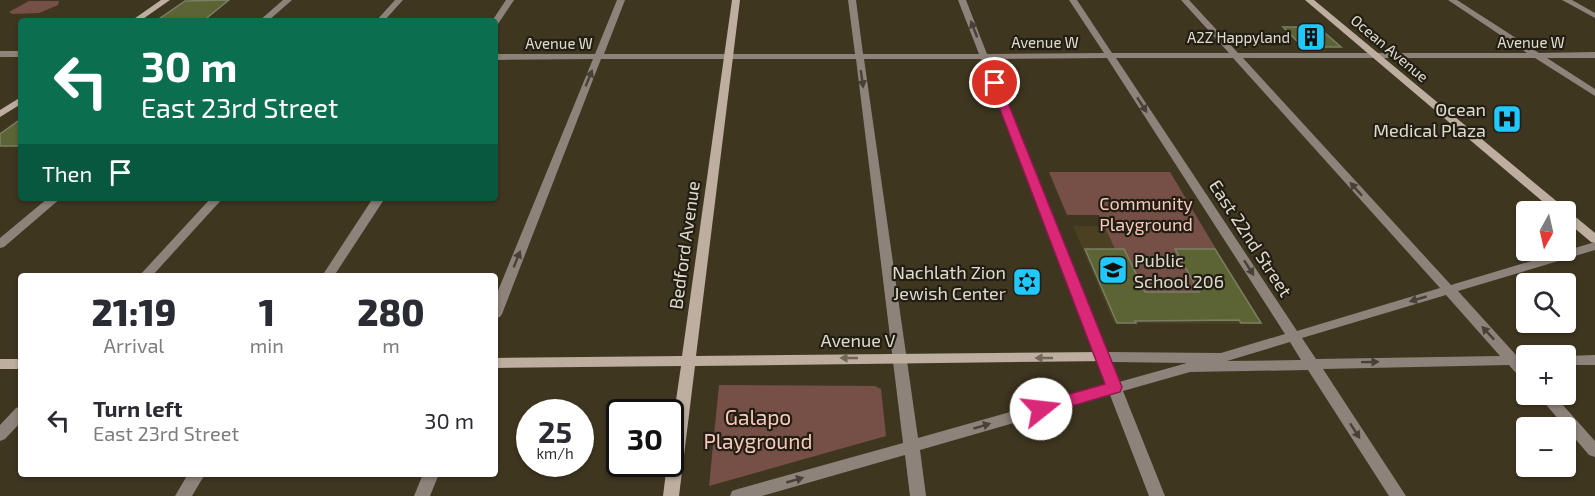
<!DOCTYPE html>
<meta charset="utf-8">
<style>
:root{--surface:#fff;--page:#f7f7f7;--text:#2b2b33;--muted:#7c7c81}
body{margin:0;font-family:"Exo 2",sans-serif;background:var(--page);color:var(--text);height:100vh;display:flex;flex-direction:column;font-size:22px;white-space:nowrap}
*{box-sizing:border-box;margin:0}
p{font-size:20px;color:var(--muted)}
.icon{flex:none;width:33px;height:33px;fill:none;stroke:currentColor;stroke-width:2;stroke-linecap:round;stroke-linejoin:round}
.map{position:relative;flex:1;overflow:hidden}
.drawer{position:absolute;left:18px;top:273px;width:480px;height:204px;display:flex;flex-direction:column;background:var(--surface);border-radius:6px;box-shadow:0 2px 4px #0004}
.drawer>*{flex:none}
.guide{position:absolute;left:18px;top:18px;width:480px;height:183px;border-radius:6px;box-shadow:0 2px 4px #0004;background:#0b6e4f;color:#fff;overflow:hidden}
.needle{width:39px;rotate:188deg}
.tools{position:absolute;left:1516px;top:201px;display:grid;gap:12px}
.tools a{display:grid;place-items:center;width:60px;height:60px;border-radius:6px;background:var(--surface);box-shadow:0 2px 4px #0004;font-size:30px}
.speed{position:absolute;left:516px;top:399px;display:flex;gap:12px;font-size:30px;font-weight:700;text-align:center}
.speed>*{display:grid;place-content:center;width:78px;height:78px;border-radius:50%;background:var(--surface);box-shadow:0 2px 4px #0004;line-height:1}
.speed small{font-size:15px;font-weight:400}
.speed .limit{border:3px solid #111;border-radius:9px;background:#fff;color:#111}
.pin{position:absolute;display:grid;place-items:center;width:51px;height:51px;color:#fff;margin:-26px;border:3px solid #fff;border-radius:50%;box-shadow:0 2px 6px #0007}
.me{position:absolute;width:66px;margin:-33px;rotate:74deg;stroke-linejoin:round;filter:drop-shadow(0 0 4px #0008)}
.turn{display:flex;align-items:center;gap:21px;height:126px;padding:0 24px;font-size:27px}
.turn .icon{width:78px;height:78px;stroke-width:2.5}
.turn b{display:block;font-size:42px;line-height:51px}
.then{display:flex;align-items:center;height:57px;padding:0 24px;background:#0003;gap:12px;font-size:22px}
.eta{display:flex;justify-content:space-evenly;align-items:center;height:102px;text-align:center}
.eta b{font-size:36px;font-weight:800;line-height:42px}
ul{padding:0;list-style:none}
li{display:flex;align-items:center;gap:18px;height:90px;padding:0 24px}
li div{flex:1}
li b{display:block;font-size:22px}
li em{font-style:normal}
.map>svg:first-child{display:block}
.built{fill:#4b4022}
.green{fill:#765046}
.building{fill:#5c6434;stroke:#797f65;stroke-width:1.5}
.lines{fill:none;stroke-linecap:round;stroke-linejoin:round}
.street{fill:#8d837b;fill-rule:evenodd}
.secondary{fill:#bdaea0;fill-rule:evenodd}
.oneway{fill:#474138}
.oneway2{fill:#70665a}
.route{fill:#db2777;stroke:#8e194d;stroke-width:1.5}
.labels{text-anchor:middle;dominant-baseline:central;stroke-width:4.5;stroke-linejoin:round;paint-order:stroke}
.far-poi-label{font-size:15px;fill:#e0dbcd;stroke:#221e14;text-anchor:end}
.far-street-label{font-size:15px;fill:#e0dbcd;stroke:#221e14}
.poi-label{font-size:18px;fill:#e0dbcd;stroke:#221e14;text-anchor:end}
.park-label{font-size:18px;fill:#fbc9bb;stroke:#221e14}
.street-label{font-size:18px;fill:#e0dbcd;stroke:#221e14}
.near-park-label{font-size:21px;fill:#fbc9bb;stroke:#221e14}
</style>
<div class="map">
<svg width="1595" height="496" viewBox="0 0 1595 496">
<rect width="100%" height="100%" fill="#3f3620"/>
<path class="built" d="M1073,226H1104L1115,248L1216,249L1263,324L1114,323Z"/>
<path class="green" d="M29,1H59L58,5L39,13L12,14L9,12Z
M1049,172H1170L1216,249H1176L1199,292H1145L1124,249H1115L1099,215H1067Z
M719,385L875,386L881,389L886,436L709,486Z"/>
<path class="building" d="M229,0L203,21H156L185,1Z
M1283,27H1318L1341,47H1315L1312,44H1300Z
M21,119V146H0V134Z
M1085,249H1124L1145,292H1199L1175,249H1215L1261,323H1241L1239,320L1135,321L1136,323H1117Z"/>
<g class="lines">
<path class="street" d="M283,0H292L268,21H259Z
M395,0H403L384,21H376Z
M506,0H514L498,24H495V21H492Z
M617,0H625L604,54H855L848,0H856L863,54H979L958,0H966L987,54L1104,53L1069,0H1077L1112,53H1229L1181,0H1189L1238,53H1527L1448,0H1457L1539,53L1595,52V58H1547L1595,89V96L1535,58H1243L1451,285L1595,242V250L1458,291L1516,355L1529,356H1527V365H1525L1527,381L1522,380L1509,365L1323,369L1406,496H1389L1308,370L1190,372L1123,391L1165,496H1149L1110,395L920,450L926,496H910L905,455L762,496H730L732,491L738,489L903,443L856,59H601L502,314L500,317L495,318V298L593,59L495,60V54H595ZM1107,58L1285,334L1221,353L1107,352L989,59ZM1116,58H1233L1440,288L1297,331ZM864,59H981L1106,385L918,438ZM1446,295L1500,356L1316,359L1302,338ZM1290,342L1301,360L1227,361ZM1111,362L1187,363L1119,382Z
M1562,0H1572L1595,13V18Z
M0,51H21V57H0Z
M48,198H61L4,247L0,248V238Z
M211,198H223L152,276H139Z
M373,198H385L334,276H322Z
M1595,355V365H1566V356H1564Z
M1537,394H1553L1595,441V457L1589,455Z
M21,406V422L5,439L0,441V425L16,408Z
M188,474H205L192,496H175Z
M423,474H439L430,496H414Z"/>
<path class="secondary" d="M161,0H170L140,21H131Z
M732,0H740L696,356L1103,352L1108,353L1110,357L1108,361L695,366L679,496H663L667,464H670V441L681,366L495,368V358L682,356Z
M1305,0H1314L1595,233V243L1591,242L1566,221V212H1555Z
M21,97V104L0,117V110Z
M0,359H21V369H0Z"/>
</g>
<defs><path id="oneway-solid" d="M-6-.8H1V-3.2L6.5 0L1 3.2V.8H-6Z" transform="scale(1.5)"/></defs>
<g class="oneway">
<use href="#oneway-solid" transform="translate(974 29) rotate(-111)"/>
<use href="#oneway-solid" transform="translate(589 78) rotate(-68)"/>
<use href="#oneway-solid" transform="translate(862 79) rotate(82)"/>
<use href="#oneway-solid" transform="translate(1142 105) rotate(57)"/>
<use href="#oneway-solid" transform="translate(1356 189) rotate(-132)"/>
<use href="#oneway-solid" transform="translate(517 259) rotate(-68)"/>
<use href="#oneway-solid" transform="translate(1249 268) rotate(57)"/>
<use href="#oneway-solid" transform="translate(1418 299) rotate(164)"/>
<use href="#oneway-solid" transform="translate(1488 333) rotate(-133)"/>
<use href="#oneway-solid" transform="translate(1370 362) rotate(-1)"/>
<use href="#oneway-solid" transform="translate(982 426) rotate(-17)"/>
<use href="#oneway-solid" transform="translate(1355 431) rotate(57)"/>
<use href="#oneway-solid" transform="translate(795 480) rotate(-16)"/>
</g>
<g class="oneway2">
<use href="#oneway-solid" transform="translate(849 358) rotate(180)"/>
<use href="#oneway-solid" transform="translate(1044 358) rotate(180)"/>
</g>
<path class="route" d="M995,80L1000,83L1122,387L1120,392L1041,415L1035,413L1032,409L1035,404L1105,384L990,83Z"/>
<defs>
<g id="building-square" transform="scale(1.5)"><rect x="-9" y="-9" width="18" height="18" rx="4" fill="#1fc9fd" stroke="#221e14"/><path d="M-4-6H4V6H1V3H-1V6H-4ZM-2.5-4.3h1.7v1.8h-1.7ZM.8-4.3h1.7v1.8H.8ZM-2.5-1h1.7V.8h-1.7ZM.8-1h1.7V.8H.8Z" fill="#111"/></g>
<g id="hospital-square" transform="scale(1.5)"><rect x="-9" y="-9" width="18" height="18" rx="4" fill="#1fc9fd" stroke="#221e14"/><path d="M-5-5h3v3.5h4V-5h3V5h-3V1.5h-4V5h-3Z" fill="#111"/></g>
<g id="school-square" transform="scale(1.5)"><rect x="-9" y="-9" width="18" height="18" rx="4" fill="#1fc9fd" stroke="#221e14"/><path d="M0-5L7-2L0 1L-7-2ZM-4 1L0 2.5L4 1V4Q0 6-4 4Z" fill="#111"/></g>
<g id="synagogue-square" transform="scale(1.5)"><rect x="-9" y="-9" width="18" height="18" rx="4" fill="#1fc9fd" stroke="#221e14"/><path d="M0-6.5L5.6 3.2H-5.6ZM0 6.5L5.6-3.2H-5.6Z" fill="#111"/></g>
</defs>
<g fill-rule="evenodd">
<use href="#building-square" x="1311" y="37"/>
<use href="#hospital-square" x="1507" y="119"/>
<use href="#school-square" x="1113" y="270"/>
<use href="#synagogue-square" x="1027" y="282"/>
</g>
<g class="labels">
<g class="far-poi-label">
<text x="1290" y="37">A2Z Happyland</text>
</g>
<g class="far-street-label">
<text x="1045" y="42">Avenue W</text>
<text x="1531" y="42">Avenue W</text>
<text x="559" y="43">Avenue W</text>
<text transform="translate(1390 48) rotate(40)">Ocean Avenue</text>
</g>
<g class="poi-label">
<text x="1486" y="109">Ocean<tspan x="1486" dy="21">Medical Plaza</tspan></text>
<text x="1134" y="260" text-anchor="start">Public<tspan x="1134" dy="21">School 206</tspan></text>
<text x="1006" y="272">Nachlath Zion<tspan x="1006" dy="21">Jewish Center</tspan></text>
</g>
<g class="park-label">
<text x="1146" y="203">Community<tspan x="1146" dy="21">Playground</tspan></text>
</g>
<g class="street-label">
<text transform="translate(1251 238) rotate(57)">East 22nd Street</text>
<text transform="translate(684 245) rotate(-82)">Bedford Avenue</text>
<text x="858" y="340">Avenue V</text>
</g>
<g class="near-park-label">
<text x="758" y="416">Galapo<tspan x="758" dy="24">Playground</tspan></text>
</g>
</g>
</svg>
<div class="tools">
<a><svg class="needle" viewBox="-14 -14 28 28"><path d="M0-13l5 13h-10z" fill="#e53935"/><path d="M0 13l5-13h-10z" fill="#7c7c81"/></svg></a>
<a><svg class="icon" aria-label="search" viewBox="0 0 24 24"><circle cx="10" cy="10" r="6"/><path d="M15 15l6 6"/></svg></a>
<a>+</a>
<a>−</a>
</div>
<div class="speed"><div>25<small>km/h</small></div><div class="limit">30</div></div>
<div class="pin" style="left:995px;top:83px;background:#d93025"><svg class="icon" aria-label="arrive" viewBox="0 0 24 24"><path d="M6 21V4h12l-3 4 3 4H6"/></svg></div>
<svg class="me" style="left:1041px;top:409px" viewBox="-20 -20 40 40"><circle r="19" fill="#fff"/><path d="M0-13L10 11 0 6-10 11z" fill="#db2777"/></svg>
<div class="guide">
<div class="turn"><svg class="icon" aria-label="left" viewBox="0 0 24 24"><path d="M17 20v-9H6M10 6l-5 5 5 5"/></svg><div><b>30 m</b>East 23rd Street</div></div>
<div class="then">Then<svg class="icon" aria-label="arrive" viewBox="0 0 24 24"><path d="M6 21V4h12l-3 4 3 4H6"/></svg></div>
</div>
<section class="drawer">
<div class="eta">
<div><b>21:19</b><p>Arrival</p></div>
<div><b>1</b><p>min</p></div>
<div><b>280</b><p>m</p></div>
</div>
<ul>
<li><svg class="icon" aria-label="left" viewBox="0 0 24 24"><path d="M17 20v-9H6M10 6l-5 5 5 5"/></svg><div><b>Turn left</b><p>East 23rd Street</p></div><em>30 m</em></li>
</ul>
</section>
</div>
